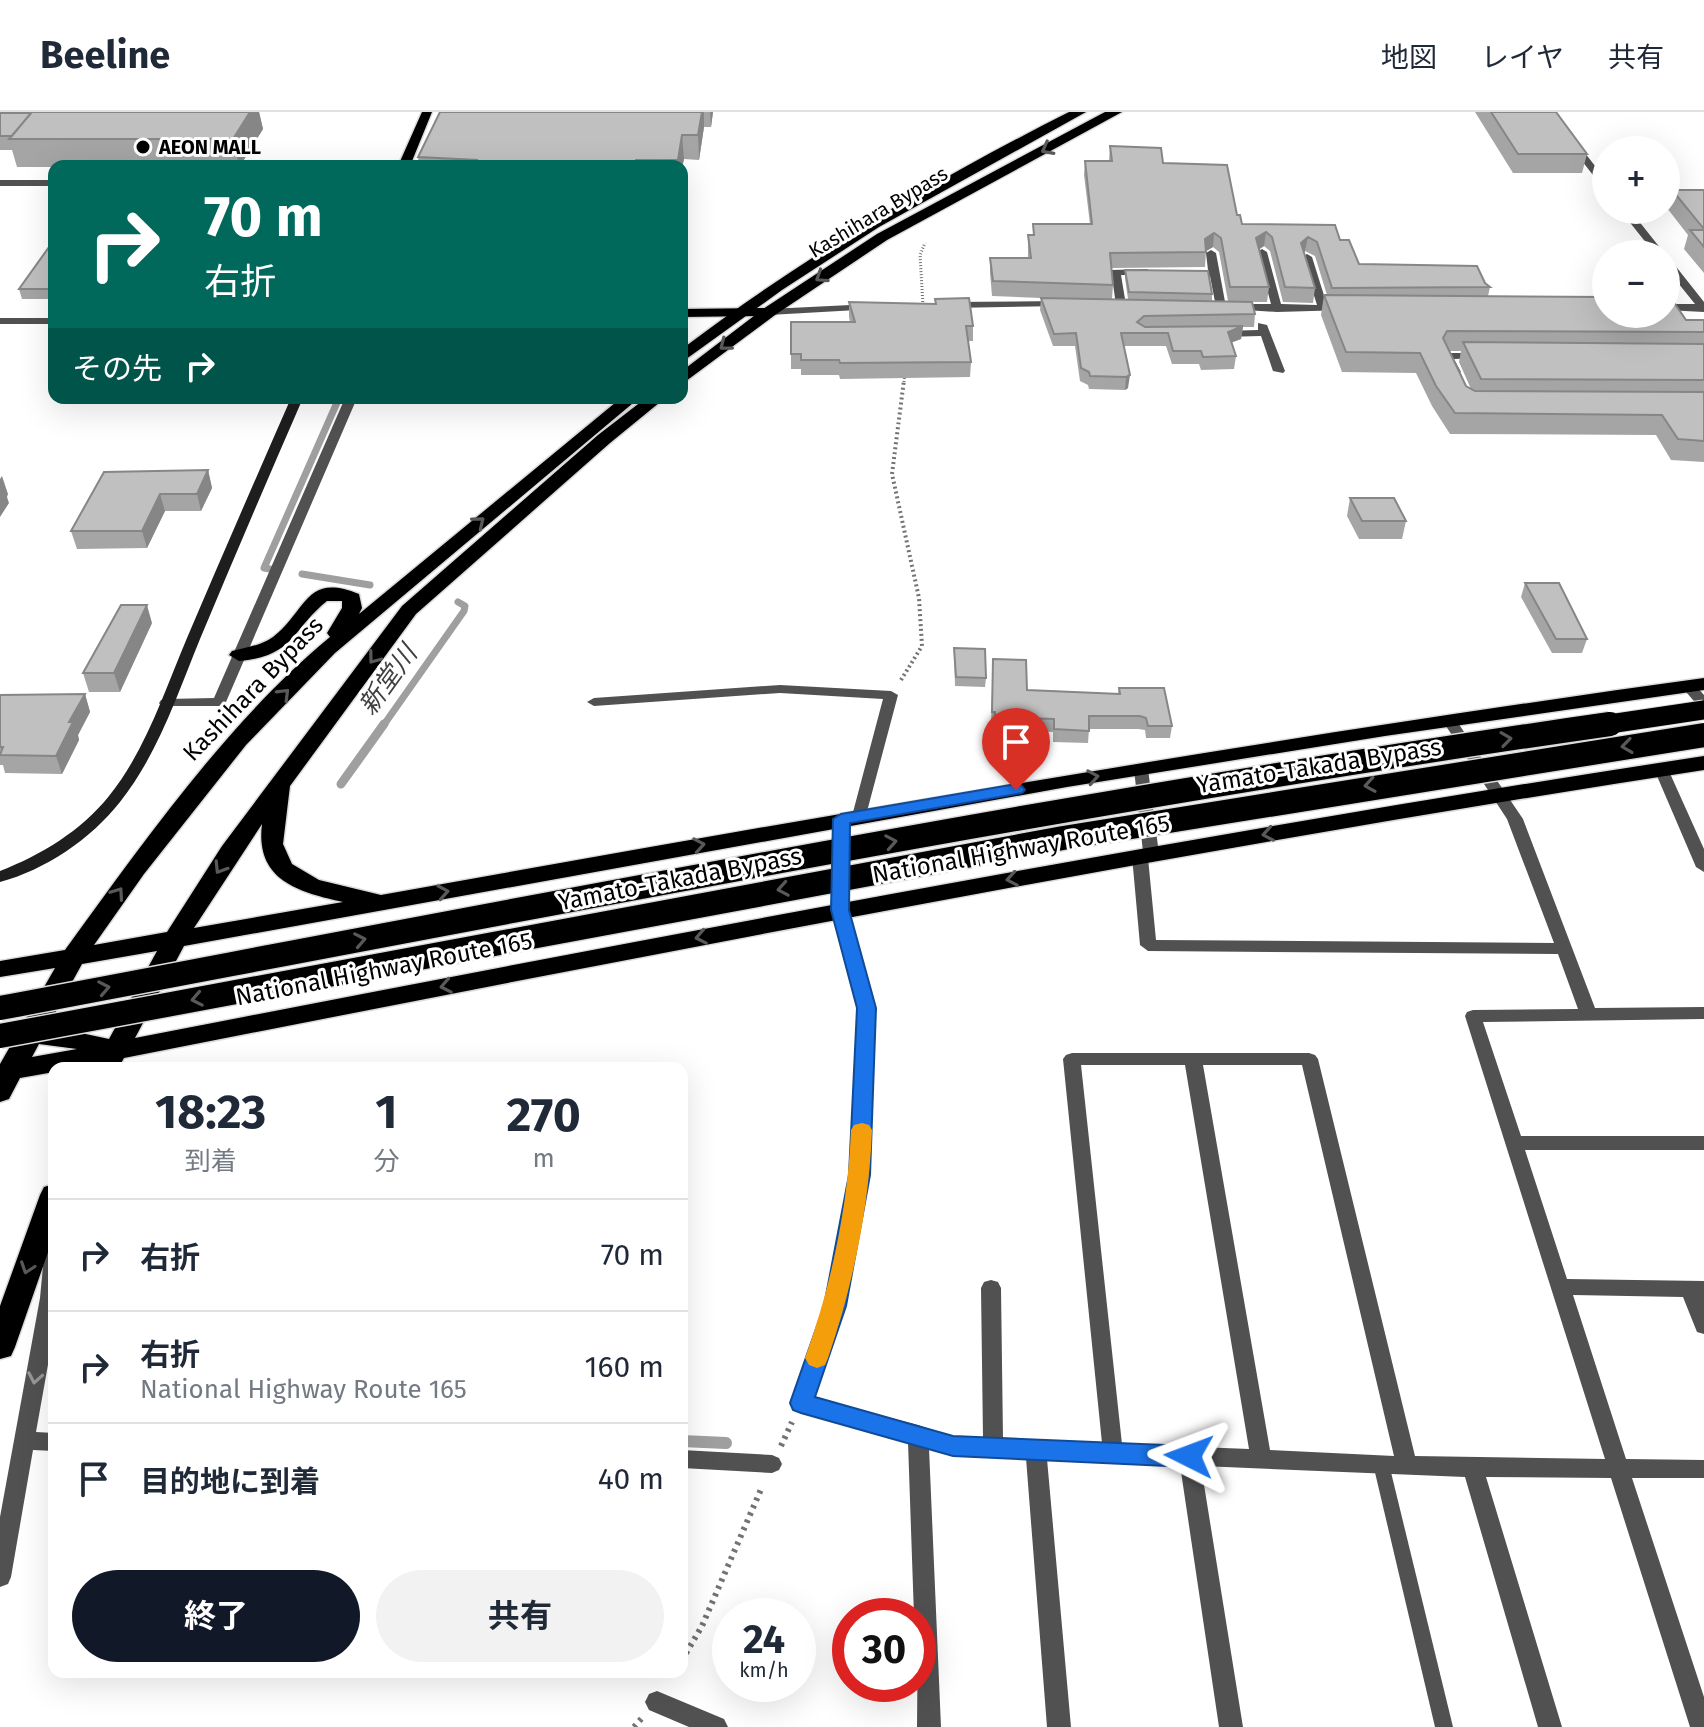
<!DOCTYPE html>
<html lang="ja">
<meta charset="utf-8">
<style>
:root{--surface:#fff;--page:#f2f2f3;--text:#1f2937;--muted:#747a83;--line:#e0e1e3;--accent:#111827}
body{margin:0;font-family:"Fira Sans","Noto Sans JP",sans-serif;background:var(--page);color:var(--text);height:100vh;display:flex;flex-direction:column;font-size:30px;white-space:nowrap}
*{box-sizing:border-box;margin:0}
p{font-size:26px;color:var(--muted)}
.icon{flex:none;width:44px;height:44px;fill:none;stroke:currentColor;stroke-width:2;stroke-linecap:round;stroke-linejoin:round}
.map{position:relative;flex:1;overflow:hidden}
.details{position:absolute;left:48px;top:950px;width:640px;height:616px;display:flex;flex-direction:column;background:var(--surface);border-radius:16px;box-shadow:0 8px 32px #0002}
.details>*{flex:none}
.hud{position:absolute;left:48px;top:48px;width:640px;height:244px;border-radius:16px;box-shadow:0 8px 32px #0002;background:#00695c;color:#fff;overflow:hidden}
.tools{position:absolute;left:1592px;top:24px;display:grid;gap:16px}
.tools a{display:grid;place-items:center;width:88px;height:88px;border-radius:50%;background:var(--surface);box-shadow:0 8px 32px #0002;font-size:40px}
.speed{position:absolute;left:712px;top:1486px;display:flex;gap:16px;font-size:40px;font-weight:700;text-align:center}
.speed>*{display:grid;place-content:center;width:104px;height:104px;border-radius:50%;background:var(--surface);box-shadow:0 8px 32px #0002;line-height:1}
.speed small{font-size:20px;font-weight:400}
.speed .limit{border:12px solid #d22;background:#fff;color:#111}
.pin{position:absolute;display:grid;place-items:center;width:68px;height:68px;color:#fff;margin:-82px -34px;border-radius:50% 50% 50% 0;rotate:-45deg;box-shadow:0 0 8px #0007}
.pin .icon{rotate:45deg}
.me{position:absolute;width:88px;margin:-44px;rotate:273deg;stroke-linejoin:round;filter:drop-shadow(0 0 6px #0008)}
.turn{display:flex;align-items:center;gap:28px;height:168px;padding:0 24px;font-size:36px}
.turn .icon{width:104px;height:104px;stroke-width:2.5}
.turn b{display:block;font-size:56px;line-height:68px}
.then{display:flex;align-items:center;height:76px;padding:0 24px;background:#0003;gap:16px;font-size:30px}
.eta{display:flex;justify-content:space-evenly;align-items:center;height:136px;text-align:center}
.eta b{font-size:48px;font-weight:700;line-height:56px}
.primary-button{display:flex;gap:16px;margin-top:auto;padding:16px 24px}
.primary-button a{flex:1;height:92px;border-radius:48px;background:var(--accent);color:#fff;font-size:32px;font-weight:700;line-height:92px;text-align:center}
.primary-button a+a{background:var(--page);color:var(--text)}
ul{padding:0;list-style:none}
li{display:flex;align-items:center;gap:24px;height:112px;padding:0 24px;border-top:2px solid var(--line)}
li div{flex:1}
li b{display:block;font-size:30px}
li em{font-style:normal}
header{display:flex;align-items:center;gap:48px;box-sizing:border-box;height:112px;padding:0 40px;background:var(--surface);border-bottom:2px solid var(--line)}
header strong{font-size:38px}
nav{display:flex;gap:44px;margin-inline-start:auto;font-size:28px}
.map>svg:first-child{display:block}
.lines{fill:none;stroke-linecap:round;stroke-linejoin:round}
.stream-far2{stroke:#9f9f9f;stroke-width:7}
.stream-far1{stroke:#9f9f9f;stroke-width:9}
.stream{stroke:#9f9f9f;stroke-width:12}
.primary-casing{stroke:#dbdbdb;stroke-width:3}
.highway-casing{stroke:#dbdbdb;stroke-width:3}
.path-far2{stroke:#737373;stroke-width:3;stroke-dasharray:1 2;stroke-linecap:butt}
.path-far1{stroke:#737373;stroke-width:4;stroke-dasharray:2 3;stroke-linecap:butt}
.path{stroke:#737373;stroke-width:6;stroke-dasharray:3 5;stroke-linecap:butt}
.lane{fill:#515151;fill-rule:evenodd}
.street{fill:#515151;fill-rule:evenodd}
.secondary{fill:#1e1e1e;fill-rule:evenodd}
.primary{fill:#000;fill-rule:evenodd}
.highway{fill:#000;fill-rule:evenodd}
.highway-bridge-far1-casing{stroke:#dbdbdb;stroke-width:21;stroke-linecap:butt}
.highway-bridge-casing{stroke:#dbdbdb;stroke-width:27;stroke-linecap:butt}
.highway-bridge-far1{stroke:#000;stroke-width:19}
.highway-bridge{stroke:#000;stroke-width:24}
.wall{fill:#a5a5a5;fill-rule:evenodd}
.shaded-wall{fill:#868686}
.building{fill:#c0c0c0;stroke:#868686;stroke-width:2}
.oneway{stroke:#595959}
.oneway2{stroke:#979797}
.route{fill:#1a73e8;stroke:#114b97;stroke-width:2}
.slow{fill:#f59e0b}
.poi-dot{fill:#000;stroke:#fff;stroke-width:3}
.labels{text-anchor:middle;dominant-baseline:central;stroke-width:6;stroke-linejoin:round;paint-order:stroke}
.far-poi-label{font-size:20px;font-weight:bold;fill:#000;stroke:#fff;text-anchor:start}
.far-street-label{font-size:20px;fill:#000;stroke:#fff}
.street-label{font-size:24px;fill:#000;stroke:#fff}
.water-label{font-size:26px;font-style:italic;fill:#404040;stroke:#fff}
</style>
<header>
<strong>Beeline</strong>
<nav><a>地図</a><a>レイヤ</a><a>共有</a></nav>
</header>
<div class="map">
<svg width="1704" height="1615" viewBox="0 0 1704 1615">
<rect width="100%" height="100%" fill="#fff"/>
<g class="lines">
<path class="stream-far2" d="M270,457L264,456L339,286
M302,462L370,473
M383,614L464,499L465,494L458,490"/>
<path class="stream-far1" d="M341,672L384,612"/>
<path class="stream" d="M682,1329L726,1331"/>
<g class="primary-casing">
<path id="primary" d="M422,0H432L410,54H398Z
M682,197L769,196L776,200L769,204L682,205Z"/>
</g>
<g class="highway-casing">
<path id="highway" d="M1069,0H1086L879,115L782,178L682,250V237C803,145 933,69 1069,0Z
M1105,0H1122L887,128L775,203L682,272V259L763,197L877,122Z
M621,286H639L335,541L246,633L144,762L94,833L167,820L222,734L402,494L598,323L646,286H665L610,331L416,502L290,674L283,732L292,752L319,768L381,783C821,704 1261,627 1704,566V578L1385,624L1067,675L184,834L135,926C657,825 1178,724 1704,644V658C1175,739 649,843 124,946L120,953L111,955L101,951L54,956V960L20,966L9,987L0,990V952L55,856L0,865V849L65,838C142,732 229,608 330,525L327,521L342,496V489H327C291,518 295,544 239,549L229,543L232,539C247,535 260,534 273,525C307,499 305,460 359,482L362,496L359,502ZM262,712C255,768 298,780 343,790L194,816ZM157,839L109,927L48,914L82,852ZM39,932L77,937L32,945Z
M54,1072V1123L15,1235L11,1244L0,1247V1194L40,1083L44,1075Z"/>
</g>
<path class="path-far2" d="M923,193L920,143L925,131
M904,270L905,260"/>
<path class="path-far1" d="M901,568L922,534L919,486L892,362L904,268"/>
<path class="path" d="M781,1334L792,1310
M682,1548L702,1514L762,1375
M634,1615L642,1606"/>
<path class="lane" d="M1381,1345L1387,1347L1389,1352L1453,1615H1435L1373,1352L1375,1347Z"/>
<path class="street" d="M1544,0H1553L1606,68V77L1603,76Z
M0,68H54V74H0Z
M1620,98H1630L1665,142H1655Z
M1262,137L1267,140L1281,192L1317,193L1302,145L1307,142L1312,145L1327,193L1347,194V198L1277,200L1230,197L1229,195L1234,192H1271L1257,140Z
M1211,138L1216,141L1226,195L1221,198L1216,195L1210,164H1190L1185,161L1190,158H1208L1206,141Z
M1666,146L1670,147L1704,190V200L1666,198V192H1695L1666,156Z
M1111,158L1147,157L1152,160L1147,163H1121L1126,193L1121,196L1116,193Z
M1059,189L1063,190V194L950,196L945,193L950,190Z
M871,192L875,193V197L769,203L764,200L769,197Z
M0,206H54V212H0Z
M1258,211L1267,213L1285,259L1283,261L1273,259L1261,224L1223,225L1218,222L1223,219L1258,218Z
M1482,241L1486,242V246L1454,247L1461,260L1455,263L1451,262L1442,244L1447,241Z
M345,286H357L226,590L219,594H161L159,591L161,588L166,587L214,586Z
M1688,570L1693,571L1704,583V596L1699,595L1681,574Z
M780,573L891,579L898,583L865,707H855L852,704L883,587L780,581L594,594L587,590L594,586Z
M1449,604L1454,605L1523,707L1595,896L1704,895V907L1483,910L1521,1024H1704V1038H1525L1567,1167L1704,1169V1222L1697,1220L1683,1185L1573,1183L1626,1347L1704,1348V1366H1632L1704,1585V1615H1690L1611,1366L1486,1365L1562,1615H1538L1465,1365L1201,1354L1243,1615H1219L1180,1353L1047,1347L1071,1615H1047L1026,1346L953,1343L929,1336L941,1615H917L918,1504H914L908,1330L801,1300L794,1297L791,1291L825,1194L851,1063L859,896L832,798L833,707L841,702L849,707L848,798L875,896L869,1063L845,1194L813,1286L918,1313L953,1325L983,1326L981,1176L984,1170L991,1168L998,1170L1001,1176L1003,1327L1102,1331L1063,947L1066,943L1072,941H1309L1315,943L1318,947L1415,1344L1605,1347L1465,904L1467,900L1473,898L1578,897L1558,842L1148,839L1140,833L1132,744L1135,740H1143L1134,657L1141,653L1148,657L1159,742L1156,746H1148L1156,828L1554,831L1507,707L1442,608ZM1081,953H1185L1249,1337L1122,1332ZM1203,953H1302L1394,1344L1270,1338Z
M1661,653L1668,657L1704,737V760L1696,755L1654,657Z
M54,1125V1219L36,1320L54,1321V1339L33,1338L11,1465L8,1472L0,1475V1405L40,1186L45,1133L47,1128Z
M682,1338L772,1343L779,1346L782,1352L779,1358L772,1361L682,1356Z
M657,1579L724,1607L728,1615H689L649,1598L645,1590L649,1582Z"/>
<path class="secondary" d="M291,286H303C268,366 234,446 200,527C177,583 158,642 120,690C91,727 45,758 0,770V759C41,743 81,719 109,684C146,638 164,580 187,526C221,446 256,366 291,286Z"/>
<use href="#primary" class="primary"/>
<use href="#highway" class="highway"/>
<g class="highway-bridge-far1-casing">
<path id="highway-bridge-far1" d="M1596,614L1704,598"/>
</g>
<g class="highway-bridge-casing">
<path id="highway-bridge" d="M0,896C535,795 1070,689 1610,612
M0,924L1063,726L1704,623"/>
</g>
<use href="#highway-bridge-far1" class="highway-bridge-far1"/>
<use href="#highway-bridge" class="highway-bridge"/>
</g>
<path class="wall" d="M32,0H259L263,17L240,54H54V55H17L12,38H0V1Z
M440,0H713L711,15H704L699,48L684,47L682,56V54H419L418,45Z
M1475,0H1556L1587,42L1582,61H1513Z
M1110,34L1163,51L1237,103L1242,112L1340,128L1359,152L1485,171L1490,175L1488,184L1686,208H1704V350L1671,348L1656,323L1450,322L1432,294L1416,261L1342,260L1321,203L1324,183H1327L1315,144L1305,139L1304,141L1315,176L1313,191L1283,190L1270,139L1264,134L1259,137L1269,175L1267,190H1252L1255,202L1254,215H1243L1241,227L1231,231L1236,244L1234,257L1201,258L1199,252H1172L1166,234H1124L1128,276L1125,278L1089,277L1088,273L1080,269L1075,234H1053L1040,198L1041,186L992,184L990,161V146H1028V123H1033V112H1090L1084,63L1085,49H1109ZM1213,135L1219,140L1228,189H1212V182L1125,158V166L1128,187H1112L1113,173L1111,156L1205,155L1206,139ZM1450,239H1461L1459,250L1471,277L1466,274Z
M1672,78H1704V161L1684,137L1688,123L1667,96Z
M54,128V187H22L19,177Z
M935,187L973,214V229H968L971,250L970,265L840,267L839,263H801V257H791V210H850L849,205V190L935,192Z
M208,358L212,376L201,399H165L147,436L77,437L71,419Z
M1350,386L1406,409L1402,427H1359L1347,404Z
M1525,471L1587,527L1582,541H1552L1521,485Z
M152,511L120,580H89L83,561Z
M954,536L986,566L985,575L955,574Z
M993,547L1027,578L1118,582L1119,576L1172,614L1170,626H1146L1145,618L1138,617H1089L1088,631L1053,630V620L994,617V612H991Z
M85,582L90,600L78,623L79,628L62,662L5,661L3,653H0V583Z"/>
<path class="shaded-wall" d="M250,0H259L263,17L240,54H239L233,27Z
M702,0H704V15L699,48L698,23Z
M710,0H713L711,15Z
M682,23L684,47L682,56V54H678V48Z
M1266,120L1264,134L1254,141L1256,126Z
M1214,121L1213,135L1203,141L1205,127Z
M1308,125L1305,139L1299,146L1301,131Z
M1243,214L1241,227L1226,232L1228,220Z
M1130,263L1128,276L1125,278L1126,265Z
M208,358L212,376L201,399L197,382Z
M2,364L8,382L7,385L9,391L0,405V367Z
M160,382L165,399L147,436L142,419Z
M147,493L152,511L120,580L114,561Z
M85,582L90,600L78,623L79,628L62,662L56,644L69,610Z"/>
<path class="building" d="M32,0H250L233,27H9Z
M440,0H702L698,23H682L678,48H636L635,54H475L477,48L418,45Z
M1491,0H1556L1587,42H1518Z
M0,1H31L12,24H0Z
M1110,34L1161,36L1163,51L1227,53L1237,103H1240L1242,112L1335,113L1340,128H1349L1359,152L1477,154L1485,171L1490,175L1332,176L1317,130L1308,125L1301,131L1315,176L1285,175L1272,125L1266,120L1256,126L1269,175H1230L1221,126L1214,121L1205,127L1206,140L1110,141L1113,173L993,169L990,146H1031L1028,123H1034L1033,112H1092L1085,49H1112Z
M1672,78H1704V117Z
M1690,118H1704V135Z
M54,128V177H19Z
M1125,158L1208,159L1212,182L1129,180Z
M1324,183L1606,185V202H1666V186H1671L1686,208H1704V220L1447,219L1443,226L1466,274L1475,279L1704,280V329L1678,327L1662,303L1455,301L1436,274L1420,241L1346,240Z
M969,186L973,214H966L971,250L840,251L839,248H801V242H791V210H855L849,190L936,192L935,187Z
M1041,186L1252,190L1255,202L1144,204L1137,210L1145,215L1243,214L1228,220L1236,244L1203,245L1201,239H1173L1168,221H1121L1130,263L1126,265L1090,264L1089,260L1081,256L1076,221L1054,222Z
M1463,230L1704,232V268L1481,267Z
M208,358L197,382H160L142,419H71L104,360Z
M1350,386H1394L1406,409H1362Z
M1525,471H1559L1587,527H1556Z
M121,493H147L114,561H83Z
M954,536L985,537L986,566L956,565Z
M993,547L1026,548L1027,578L1120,582L1119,576H1164L1172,614H1148L1146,606L1140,604H1089V619L1054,617V607L995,605V600H992Z
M85,582L69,610H73L56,644L0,643L3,635H0V583Z"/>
<defs><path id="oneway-chevron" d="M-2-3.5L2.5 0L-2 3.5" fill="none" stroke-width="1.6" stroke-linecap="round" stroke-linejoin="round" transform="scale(2)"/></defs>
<g class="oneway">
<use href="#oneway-chevron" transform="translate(1047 37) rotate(152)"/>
<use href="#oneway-chevron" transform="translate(821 165) rotate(147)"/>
<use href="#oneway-chevron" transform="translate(725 233) rotate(142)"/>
<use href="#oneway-chevron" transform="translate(479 410) rotate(-39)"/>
<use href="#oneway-chevron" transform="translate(374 546) rotate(127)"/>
<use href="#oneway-chevron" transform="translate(284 582) rotate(-45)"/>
<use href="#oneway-chevron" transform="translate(1506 627) rotate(-8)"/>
<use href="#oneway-chevron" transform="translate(1627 634) rotate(172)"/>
<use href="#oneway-chevron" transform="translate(1093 665) rotate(-10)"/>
<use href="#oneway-chevron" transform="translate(1370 673) rotate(171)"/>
<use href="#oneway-chevron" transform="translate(1268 722) rotate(170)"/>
<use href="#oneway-chevron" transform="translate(891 730) rotate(-10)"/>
<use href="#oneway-chevron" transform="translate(699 733) rotate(-10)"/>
<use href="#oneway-chevron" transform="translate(220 756) rotate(122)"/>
<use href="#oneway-chevron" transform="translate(1012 767) rotate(170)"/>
<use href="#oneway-chevron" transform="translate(783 777) rotate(170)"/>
<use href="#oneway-chevron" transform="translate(443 780) rotate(-10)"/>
<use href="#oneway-chevron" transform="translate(118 781) rotate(-55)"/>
<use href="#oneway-chevron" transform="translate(701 825) rotate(169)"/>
<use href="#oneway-chevron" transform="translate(360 828) rotate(-11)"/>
<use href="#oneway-chevron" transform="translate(446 874) rotate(169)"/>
<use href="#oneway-chevron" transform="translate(104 876) rotate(-11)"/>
<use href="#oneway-chevron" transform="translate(197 887) rotate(169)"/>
<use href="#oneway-chevron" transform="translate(27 1156) rotate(109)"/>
</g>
<use class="oneway2" href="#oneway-chevron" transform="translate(35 1266) rotate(100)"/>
<path class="route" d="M1016,672L1022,674L1025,678L1022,681L850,711L849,798L876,896L870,1063L846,1194L815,1285L953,1324L1189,1334L1197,1337L1200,1344L1197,1352L1189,1355L953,1344L801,1301L793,1298L790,1291L824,1194L849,1063L857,896L831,798L833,707L841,702Z"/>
<path class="slow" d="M862,1011L869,1013L872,1018C869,1096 853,1173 828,1246L825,1253L817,1256L809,1253L805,1246C831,1174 848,1096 851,1018L854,1013Z"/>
<circle class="poi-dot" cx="143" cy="35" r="8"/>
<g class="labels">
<g class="far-poi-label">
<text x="159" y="35">AEON MALL</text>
</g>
<g class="far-street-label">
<text transform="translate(878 100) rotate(-31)">Kashihara Bypass</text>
</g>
<g class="street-label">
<text transform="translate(253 577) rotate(-46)">Kashihara Bypass</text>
<text transform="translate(1319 654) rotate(-9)">Yamato-Takada Bypass</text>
<text transform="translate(1021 737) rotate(-10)">National Highway Route 165</text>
<text transform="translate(680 767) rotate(-11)">Yamato-Takada Bypass</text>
<text transform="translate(384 857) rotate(-11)">National Highway Route 165</text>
</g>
<g class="water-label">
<text transform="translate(388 568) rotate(-54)">新堂川</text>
</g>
</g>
</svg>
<div class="tools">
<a>+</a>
<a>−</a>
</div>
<div class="speed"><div>24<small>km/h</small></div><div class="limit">30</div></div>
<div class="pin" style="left:1016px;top:678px;background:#d93025"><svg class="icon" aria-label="arrive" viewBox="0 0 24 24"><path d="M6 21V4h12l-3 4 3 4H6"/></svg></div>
<svg class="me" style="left:1189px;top:1344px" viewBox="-20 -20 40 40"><path d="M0-17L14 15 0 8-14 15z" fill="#1a73e8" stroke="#fff" stroke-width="4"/></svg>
<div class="hud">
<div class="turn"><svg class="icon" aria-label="right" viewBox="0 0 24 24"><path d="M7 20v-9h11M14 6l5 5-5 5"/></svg><div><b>70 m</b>右折</div></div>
<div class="then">その先<svg class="icon" aria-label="right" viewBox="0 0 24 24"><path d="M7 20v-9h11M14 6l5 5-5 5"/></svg></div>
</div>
<section class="details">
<div class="eta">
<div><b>18:23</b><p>到着</p></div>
<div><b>1</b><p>分</p></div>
<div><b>270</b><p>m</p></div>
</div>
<ul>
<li><svg class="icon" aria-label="right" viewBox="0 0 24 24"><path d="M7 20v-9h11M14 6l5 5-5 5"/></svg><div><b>右折</b></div><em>70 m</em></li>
<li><svg class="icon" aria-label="right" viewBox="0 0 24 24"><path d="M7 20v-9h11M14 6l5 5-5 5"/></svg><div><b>右折</b><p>National Highway Route 165</p></div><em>160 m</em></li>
<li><svg class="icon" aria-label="arrive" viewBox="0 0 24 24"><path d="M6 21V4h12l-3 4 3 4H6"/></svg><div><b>目的地に到着</b></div><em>40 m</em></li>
</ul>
<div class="primary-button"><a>終了</a><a>共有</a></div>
</section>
</div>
